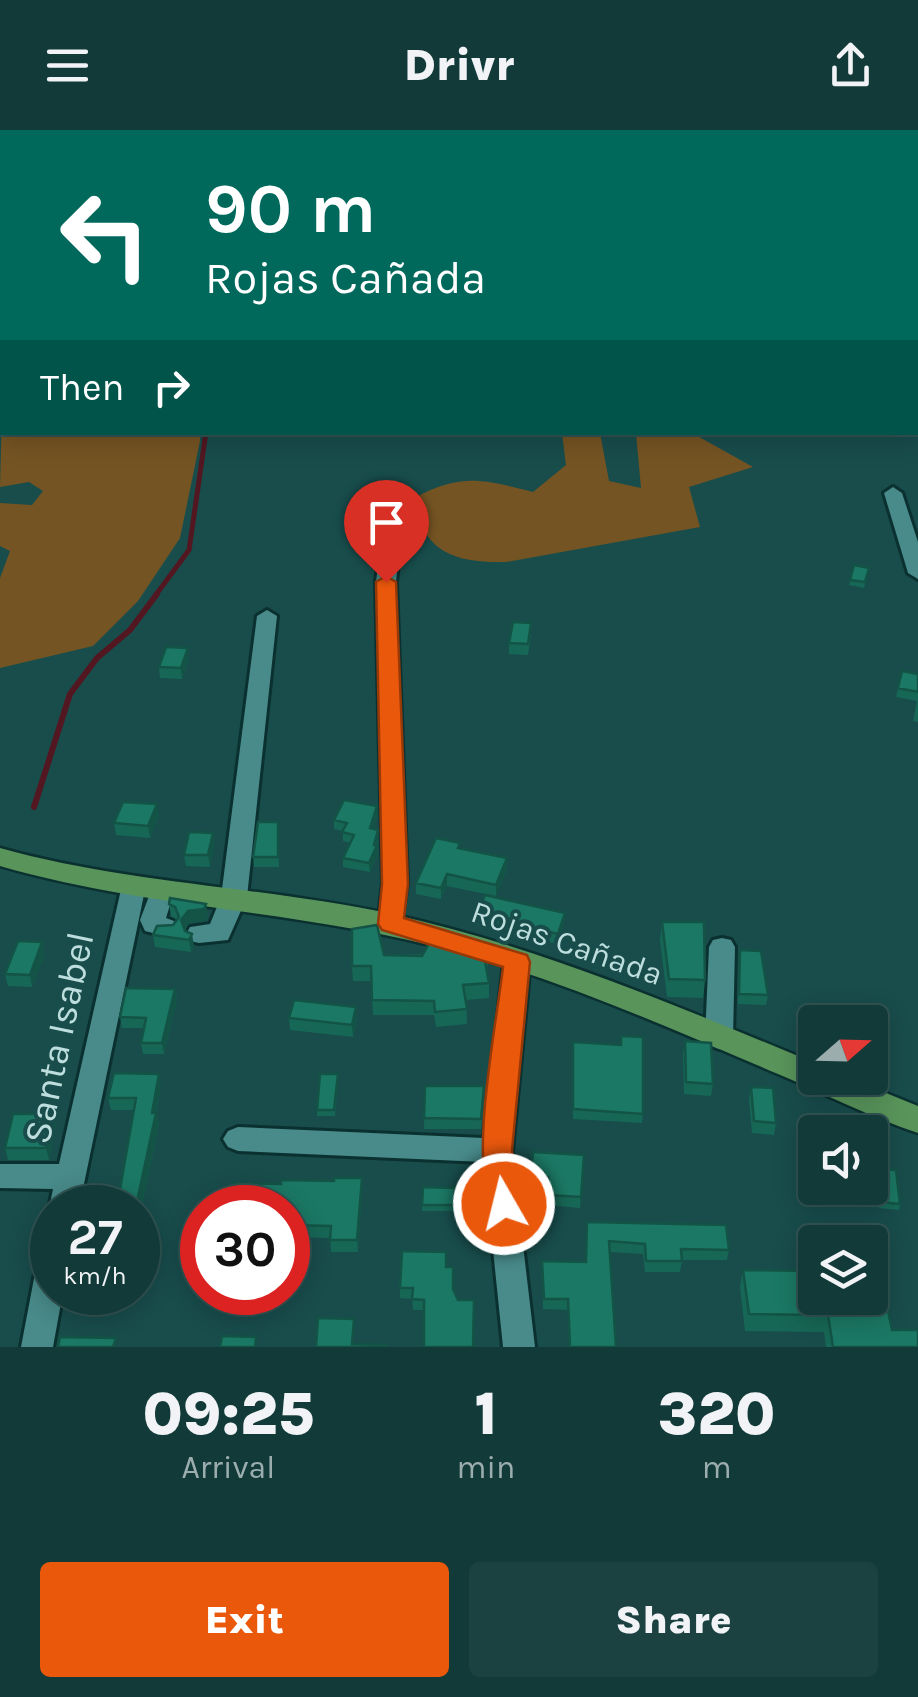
<!DOCTYPE html>
<meta charset="utf-8">
<style>
:root{--surface:#123a39;--page:#1b4141;--text:#f1f3f6;--muted:#9cadae;--line:#315453;--accent:#ea580c}
body{margin:0;font-family:Karla,sans-serif;background:var(--page);color:var(--text);height:100vh;display:flex;flex-direction:column;font-size:38px;white-space:nowrap}
*{box-sizing:border-box;margin:0}
p{font-size:32px;color:var(--muted)}
.icon{flex:none;width:55px;height:55px;fill:none;stroke:currentColor;stroke-width:2;stroke-linecap:round;stroke-linejoin:round}
.map{position:relative;height:1217px;overflow:hidden}
.side{display:flex;flex-direction:column;background:var(--surface);flex:1}
.side>*{flex:none}
.hud{position:absolute;left:0px;top:0px;width:920px;height:305px;box-shadow:0 5px 25px #0003,0 0 0 2px var(--line);background:#00695c;color:#fff;overflow:hidden}
.needle{width:65px;rotate:70deg}
.tools{position:absolute;left:798px;top:875px;display:grid;gap:20px}
.tools a{display:grid;place-items:center;width:90px;height:90px;border-radius:10px;background:var(--surface);box-shadow:0 5px 25px #0003,0 0 0 2px var(--line);font-size:50px}
.speed{position:absolute;left:30px;top:1055px;display:flex;gap:20px;font-size:50px;font-weight:700;text-align:center}
.speed>*{display:grid;place-content:center;width:130px;height:130px;border-radius:50%;background:var(--surface);box-shadow:0 5px 25px #0003,0 0 0 2px var(--line);line-height:1}
.speed small{font-size:25px;font-weight:400}
.speed .limit{border:15px solid #d22;background:#fff;color:#111}
.pin{position:absolute;display:grid;place-items:center;width:85px;height:85px;color:#fff;margin:-102px -42px;border-radius:50% 50% 50% 0;rotate:-45deg;box-shadow:0 0 10px #0007}
.pin .icon{rotate:45deg}
.me{position:absolute;width:110px;margin:-55px;rotate:352deg;stroke-linejoin:round;filter:drop-shadow(0 0 8px #0008)}
.turn{display:flex;align-items:center;gap:35px;height:210px;padding:0 40px;font-size:45px}
.turn .icon{width:130px;height:130px;stroke-width:2.5}
.turn b{display:block;font-size:70px;line-height:85px}
.then{display:flex;align-items:center;height:95px;padding:0 40px;background:#0003;gap:20px;font-size:38px}
.eta{display:flex;justify-content:space-evenly;align-items:center;height:170px;text-align:center}
.eta b{font-size:60px;font-weight:800;line-height:70px}
.cta{display:flex;gap:20px;margin-top:auto;padding:20px 40px}
.cta a{flex:1;height:115px;border-radius:10px;background:var(--accent);color:#fff;font-size:40px;font-weight:800;line-height:115px;text-align:center}
.cta a+a{background:var(--page);color:var(--text)}
header{display:flex;justify-content:space-between;align-items:center;height:130px;padding:0 40px;background:var(--surface);font-size:45px;font-weight:800}
.map>svg:first-child{display:block}
.green{fill:#755423}
.lines{fill:none;stroke-linecap:round;stroke-linejoin:round}
.stream-far2{stroke:#531721;stroke-width:4}
.stream-far1{stroke:#531721;stroke-width:5}
.stream{stroke:#531721;stroke-width:6}
.minor-casing{stroke:#0b3030;stroke-width:6}
.major-casing{stroke:#0b3030;stroke-width:5}
.minor{fill:#488b8a;fill-rule:evenodd}
.major{fill:#59955b;fill-rule:evenodd}
.wall{fill:#176756}
.shaded-wall{fill:#135446}
.building{fill:#1b7864;stroke:#135446;stroke-width:2.5}
.route{fill:#ea580c;stroke:#983908;stroke-width:2.5}
.labels{text-anchor:middle;dominant-baseline:central;stroke-width:8;stroke-linejoin:round;paint-order:stroke}
.street-label{font-size:32px;fill:#bddedd;stroke:#184d4c}
.near-street-label{font-size:38px;fill:#bddedd;stroke:#184d4c}
</style>
<header><svg class="icon" aria-label="menu" viewBox="0 0 24 24"><path d="M4 6h16M4 12h16M4 18h16"/></svg>Drivr<svg class="icon" aria-label="share" viewBox="0 0 24 24"><path d="M12 15V3M7 8l5-5 5 5M5 13v7h14v-7"/></svg></header>
<div class="map">
<svg width="918" height="1217" viewBox="0 0 918 1217">
<rect width="100%" height="100%" fill="#184d4c"/>
<path class="green" d="M2,280V302H200V311L180,408L138,471L93,516L0,538V448L10,421L0,416V373L32,375L43,361L29,352L0,357Z
M562,303H600L609,351L641,358L636,303H692L753,337L689,357L700,397L506,432C455,433 422,423 414,368C461,343 482,349 533,362L566,335Z"/>
<g class="lines">
<path class="stream-far2" d="M161,0L167,2"/>
<path class="stream-far1" d="M155,466L189,420L206,302"/>
<path class="stream" d="M34,677L70,564L97,528L130,500L157,464"/>
<g class="minor-casing">
<path id="minor" d="M893,357L902,363L918,412V449L908,443L884,363Z
M395,369L404,375L396,452L407,753L400,800H382L378,794L383,753L376,452L386,375Z
M267,480L277,486L247,767L228,810L199,813L190,811L186,804L190,797L210,794L221,767L257,486Z
M134,746L143,749L146,755L79,1078H52V1085L49,1078L53,1059L0,1058V1034H59L122,755L125,749Z
M163,750L172,753L175,759L166,788L174,791L178,797L174,803L165,806L145,801L140,790L154,753Z
M722,808L731,810L735,817L733,908L729,915L719,919L709,915L705,908L709,817L713,810Z
M517,822L526,825L530,832L512,1021L535,1217H503L484,1032L238,1021L228,1017L223,1009L228,1001L238,997L484,1008L504,832L508,825Z
M52,1124V1162H63L53,1217H21L36,1138L41,1128Z"/>
</g>
<g class="major-casing">
<path id="major" d="M0,718C128,754 261,756 391,784C537,816 677,876 815,933V948H849L918,976V1003C870,987 825,964 778,944C672,899 565,851 453,821C304,780 148,779 0,736Z"/>
</g>
<use href="#minor" class="minor"/>
<use href="#major" class="major"/>
</g>
<path class="wall" d="M854,435L869,438L864,458L849,455Z
M531,504L528,525L509,524V513Z
M188,518L189,529L182,549L160,548L159,537Z
M902,541L918,544V592L913,591L917,571L896,567Z
M378,685L373,699L378,709L377,715L378,724L370,742L343,737V728L350,713L343,711V701L334,699V690Z
M159,686L150,708L116,705L114,693Z
M278,692L279,737H254L253,727Z
M213,703L214,715L210,737L186,736L184,725Z
M460,718L507,728V739L496,766L447,756L441,769L416,764V753Z
M169,774L208,786L205,791L189,793L185,800L194,816L191,822L155,817L153,805L173,795L177,790L171,786Z
M477,785L564,793L557,814L477,795Z
M662,792L705,850L703,868L667,867L660,810Z
M740,820L768,865L766,875L738,874Z
M489,823L487,841L489,853V868L466,870L467,894L436,897L434,885H373L371,851H353L352,836L384,825Z
M45,824L32,857L8,856L5,844Z
M175,859L177,870L164,924H143L141,913L144,898H122L120,887Z
M289,888L357,889L353,907L290,900Z
M685,911L713,954L711,966L684,964L683,923Z
M621,915L643,984L642,993L573,989L572,921Z
M338,950L335,986H317V980Z
M161,956L156,983L159,995L139,1088H138V1078L117,1076L134,980H111L108,968Z
M425,956L484,967L481,999H424Z
M751,957L776,993L774,1005L752,1003L749,969Z
M53,984L56,996L49,1030H8L5,1018Z
M533,1022L584,1025L580,1078L546,1075L547,1058L531,1056Z
M877,1039L900,1074L899,1080L879,1078L875,1045Z
M423,1057L455,1058L454,1081H422Z
M362,1060L358,1122H331L330,1108L288,1107V1078Z
M587,1092L729,1120L727,1130H682L680,1142H645L643,1124L610,1122L616,1217H569L568,1180L543,1179L542,1131L585,1132Z
M446,1122L424,1180H413L412,1169L400,1168V1158Z
M743,1140L892,1200L918,1217H826L824,1202L745,1201L740,1157Z
M117,1162L112,1183L72,1182L69,1171Z"/>
<path class="shaded-wall" d="M188,518L189,529L182,549L181,538Z
M157,674L159,686L150,708L148,696Z
M377,676L378,685L371,707L370,698Z
M378,700V709L376,719L377,715L378,724L370,742L369,733Z
M213,703L214,715L210,737L208,725Z
M507,728V739L496,766V755Z
M447,744V756L441,769V758Z
M206,774L208,786L205,791L189,793L183,802L181,790L188,781Z
M565,783L564,793L557,814L558,804Z
M192,804L194,816L191,822L189,810Z
M42,812L45,824L32,857L30,845Z
M175,859L177,870L164,924L162,913Z
M356,877L357,889L353,907L352,895Z
M159,944L161,956L155,988L156,983L159,995L139,1088L136,1076Z
M53,984L56,996L49,1030L46,1018Z
M362,1048V1060L358,1122L357,1110Z
M111,1162H117L112,1183L110,1171Z"/>
<path class="building" d="M854,435L869,438L865,452L850,450Z
M513,492L531,493L528,514L509,513Z
M166,517L188,518L181,538L159,537Z
M902,541L918,544V562L898,558Z
M344,670L377,676L370,698L378,700L374,715H377L369,733L343,728L354,705L342,702L347,693L334,690Z
M123,672L157,674L148,696L114,693Z
M258,692H278V727H253Z
M189,702L213,703L208,725H184Z
M436,708L460,713L458,718L507,728L496,755L447,744L441,758L416,753Z
M485,765L565,783L558,804L477,785Z
M170,768L206,774L204,779L188,781L181,790L185,801L192,804L189,810L153,805L157,796L173,795L179,787L175,777L169,774Z
M662,792H704L705,850L669,849Z
M377,795L384,825L422,826L432,808L489,823L485,831L489,853L463,855L467,879L435,882L434,871L372,870L371,836H352V799Z
M18,811L42,812L30,845L5,844Z
M740,820L761,821L768,865L739,864Z
M126,858L175,859L162,913H141L146,888L120,887Z
M294,870L356,877L352,895L289,888Z
M621,906L643,907V984L573,979V912L621,915Z
M685,911L711,913L713,954L686,952Z
M114,943L159,944L152,983H156L136,1076H117L136,968H108Z
M320,944H338L334,980H317Z
M425,956H484L481,989L424,988Z
M751,957L773,958L776,993L754,991Z
M13,984H53L46,1018H5Z
M820,994L843,996L844,1002H821Z
M533,1022L584,1025L581,1067L547,1065L548,1047L531,1046Z
M877,1039L896,1040L900,1074L881,1072Z
M334,1048H362L357,1110H330L331,1096L288,1095V1078H229L232,1053L281,1054V1050L334,1051Z
M423,1057L455,1058L454,1075H422Z
M587,1092L726,1095L729,1120L681,1119L682,1131H646L645,1114L609,1111L616,1217H570L568,1169H544L542,1131L586,1132Z
M402,1121L446,1122V1137H453V1159L458,1170H474L473,1217H424V1170L412,1169L413,1158H400Z
M743,1140L815,1141V1168H870V1142H880L892,1200H918V1217H833L828,1185L749,1184Z
M71,1162H111L110,1171H69Z
M318,1188L354,1189L352,1214L386,1215V1217H316Z
M222,1206L256,1207L255,1217H220Z
M60,1207L116,1208L113,1217H58Z"/>
<path class="route" d="M386,446L396,452L408,754L404,788L527,825L530,832L512,1020L519,1074L515,1084L504,1087L493,1084C468,1031 496,898 503,837L382,800L378,794L382,754L376,452Z"/>
<g class="labels">
<g class="street-label">
<text transform="translate(567 813) rotate(19)">Rojas Cañada</text>
</g>
<g class="near-street-label">
<text transform="translate(59 908) rotate(-78)">Santa Isabel</text>
</g>
</g>
</svg>
<div class="tools">
<a><svg class="needle" viewBox="-14 -14 28 28"><path d="M0-13l5 13h-10z" fill="#e53935"/><path d="M0 13l5-13h-10z" fill="#9cadae"/></svg></a>
<a><svg class="icon" aria-label="sound" viewBox="0 0 24 24"><path d="M4 9h4l5-4v14l-5-4H4zM17 9q2 3 0 6"/></svg></a>
<a><svg class="icon" aria-label="layers" viewBox="0 0 24 24"><path d="M12 4l9 5-9 5-9-5zM3 14l9 5 9-5"/></svg></a>
</div>
<div class="speed"><div>27<small>km/h</small></div><div class="limit">30</div></div>
<div class="pin" style="left:386px;top:452px;background:#d93025"><svg class="icon" aria-label="arrive" viewBox="0 0 24 24"><path d="M6 21V4h12l-3 4 3 4H6"/></svg></div>
<svg class="me" style="left:504px;top:1074px" viewBox="-20 -20 40 40"><circle r="17" fill="#ea580c" stroke="#fff" stroke-width="3"/><path d="M0-11L8 9 0 5-8 9z" fill="#fff"/></svg>
<div class="hud">
<div class="turn"><svg class="icon" aria-label="left" viewBox="0 0 24 24"><path d="M17 20v-9H6M10 6l-5 5 5 5"/></svg><div><b>90 m</b>Rojas Cañada</div></div>
<div class="then">Then<svg class="icon" aria-label="right" viewBox="0 0 24 24"><path d="M7 20v-9h11M14 6l5 5-5 5"/></svg></div>
</div>
</div>
<section class="side">
<div class="eta">
<div><b>09:25</b><p>Arrival</p></div>
<div><b>1</b><p>min</p></div>
<div><b>320</b><p>m</p></div>
</div>
<div class="cta"><a>Exit</a><a>Share</a></div>
</section>
